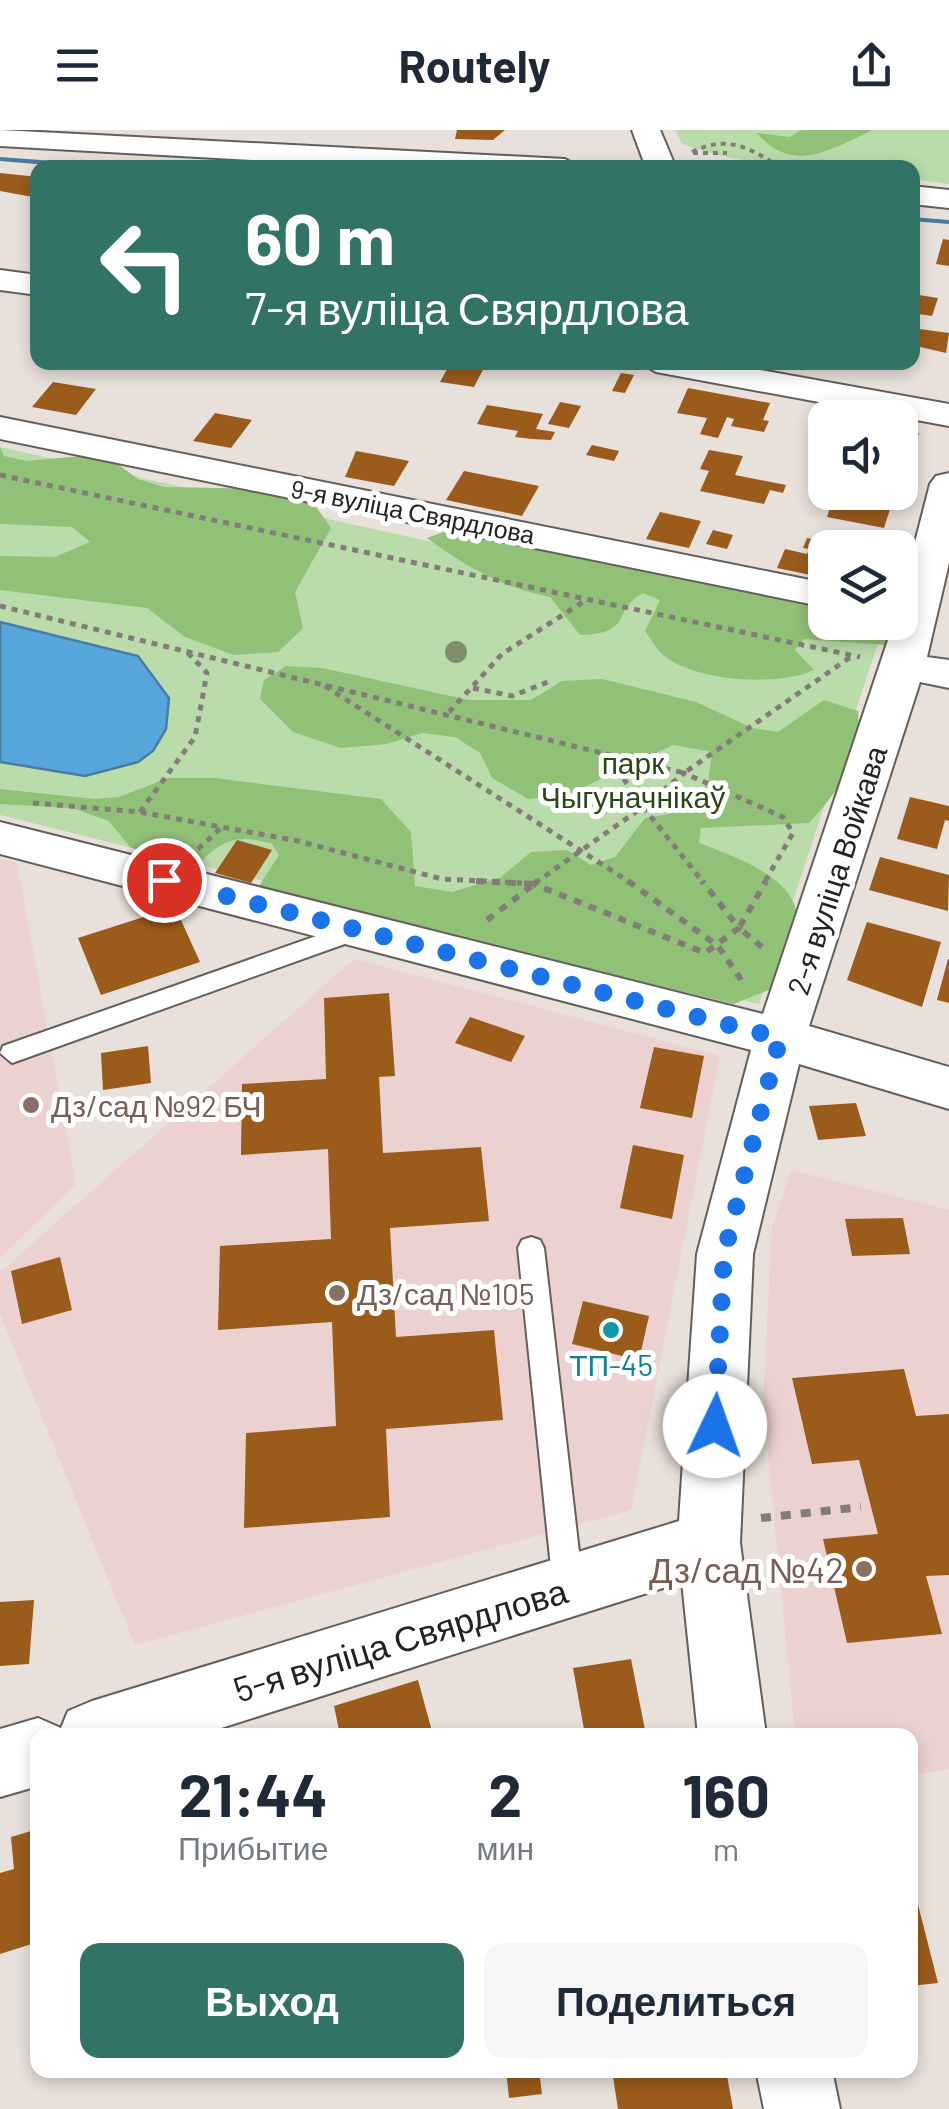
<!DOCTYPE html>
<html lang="ru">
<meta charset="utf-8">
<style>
:root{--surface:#fff;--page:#f6f6f7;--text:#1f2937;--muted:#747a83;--accent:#317364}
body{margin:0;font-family:Barlow,sans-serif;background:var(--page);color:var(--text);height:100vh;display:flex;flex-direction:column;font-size:38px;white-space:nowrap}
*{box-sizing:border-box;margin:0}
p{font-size:32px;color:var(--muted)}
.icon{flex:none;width:55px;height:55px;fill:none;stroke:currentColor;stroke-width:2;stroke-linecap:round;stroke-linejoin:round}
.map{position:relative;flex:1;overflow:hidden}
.sheet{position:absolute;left:30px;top:1598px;width:888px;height:350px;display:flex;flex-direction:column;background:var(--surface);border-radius:20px;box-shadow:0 5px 15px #0003}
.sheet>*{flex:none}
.banner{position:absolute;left:30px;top:30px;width:890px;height:210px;border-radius:20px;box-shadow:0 5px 15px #0003;background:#317364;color:#fff;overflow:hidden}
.controls{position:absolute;left:808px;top:270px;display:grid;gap:20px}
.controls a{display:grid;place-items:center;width:110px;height:110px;border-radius:20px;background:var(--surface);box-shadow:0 5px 15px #0003;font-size:50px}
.pin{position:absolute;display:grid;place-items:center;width:85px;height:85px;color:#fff;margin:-42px;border:5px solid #fff;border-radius:50%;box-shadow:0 2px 10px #0007}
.me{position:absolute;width:110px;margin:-55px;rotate:3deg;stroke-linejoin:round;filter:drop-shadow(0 0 8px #0008)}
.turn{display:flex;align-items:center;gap:35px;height:210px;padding:0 50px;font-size:45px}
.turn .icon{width:130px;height:130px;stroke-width:2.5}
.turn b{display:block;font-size:70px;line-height:85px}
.eta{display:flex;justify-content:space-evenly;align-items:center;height:170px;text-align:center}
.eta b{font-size:60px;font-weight:700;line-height:70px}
.cta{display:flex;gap:20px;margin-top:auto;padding:20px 50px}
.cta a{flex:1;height:115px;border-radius:20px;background:var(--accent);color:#fff;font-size:40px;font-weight:700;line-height:115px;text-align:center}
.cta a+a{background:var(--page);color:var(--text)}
header{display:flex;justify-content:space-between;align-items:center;height:130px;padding:0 50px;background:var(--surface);font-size:45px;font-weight:700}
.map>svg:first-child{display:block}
.education{fill:#ebd1d0}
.green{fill:#badbaa}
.forest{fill:#91c077}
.water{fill:#56a5db;stroke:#477da3;stroke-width:2.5}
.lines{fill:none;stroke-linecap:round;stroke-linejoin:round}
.stream{fill:#477da3;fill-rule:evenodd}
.building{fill:#9a5b1b}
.lane-casing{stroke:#655e59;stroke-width:4}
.street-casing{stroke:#655e59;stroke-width:4}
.path-far3{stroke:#837d79;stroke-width:4;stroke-dasharray:5 5;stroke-linecap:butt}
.path-far2{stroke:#837d79;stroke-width:5;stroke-dasharray:6 6;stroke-linecap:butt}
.path-far1{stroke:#837d79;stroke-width:6;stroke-dasharray:8 8;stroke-linecap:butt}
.path{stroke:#837d79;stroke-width:8;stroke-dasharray:10 10;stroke-linecap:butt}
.lane{fill:#fff;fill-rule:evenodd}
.street{fill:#fff;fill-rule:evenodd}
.tree{fill:#808c6e}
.route{stroke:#1a73e8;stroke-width:18;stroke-dasharray:0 32.4}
.education-dot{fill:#8d6e63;stroke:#fff;stroke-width:4}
.culture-dot{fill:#0f9aa8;stroke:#fff;stroke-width:4}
.labels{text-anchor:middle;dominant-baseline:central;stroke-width:10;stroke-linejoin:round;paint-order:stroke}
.far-street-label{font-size:25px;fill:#24211f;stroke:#fff}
.park-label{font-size:30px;fill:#2a4816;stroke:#fff}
.street-label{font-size:30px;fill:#24211f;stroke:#fff}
.education-label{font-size:30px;fill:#785e54;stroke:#fff;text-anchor:start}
.culture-label{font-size:30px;fill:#0d838f;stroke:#fff}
.near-education-label{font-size:35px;fill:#785e54;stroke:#fff;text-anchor:end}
.near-street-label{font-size:35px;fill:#24211f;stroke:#fff}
</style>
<header><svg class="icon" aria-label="menu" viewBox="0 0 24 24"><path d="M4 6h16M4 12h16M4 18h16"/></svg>Routely<svg class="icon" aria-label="share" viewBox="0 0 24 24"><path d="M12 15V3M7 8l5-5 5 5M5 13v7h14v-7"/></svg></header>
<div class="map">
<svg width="949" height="1979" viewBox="0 0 949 1979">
<rect width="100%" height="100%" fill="#e8e0da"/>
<path class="education" d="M0,729L17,733L76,1054L0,1128Z
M354,829L720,926L631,1380L135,1515L0,1184V1142Z
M791,1040L949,1080V1639L910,1645V1605H795L763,1272L772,1097Z"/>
<path class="green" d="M675,0H949V54L913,49L912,38C835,38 756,41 682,14Z
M0,317L879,510L759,874L0,685Z"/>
<path class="forest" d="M801,0H873C833,18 793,46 757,3L790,7Z
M0,317L4,326L27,331L82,326L115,332L138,349L164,357L270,359L309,367L331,398L295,462L303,498L278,522L234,525L185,507L147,478L0,460V426L55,427L90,412L72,397L0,394Z
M449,400L549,414L825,471V492L883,493L897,506L887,515L804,509L795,520L814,540C778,557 688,552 659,521C654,515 650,507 645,501L660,470L643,463C610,481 636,503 580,505L550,467C503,458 465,436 427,408Z
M286,536L322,538L469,570H531L562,551L602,549L696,572L752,598L778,602L824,570L858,581C861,632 842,656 809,693L701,698L699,713C731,725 799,748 797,790C796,811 782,837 776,857L734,874L257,759L279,725L272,714C236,703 222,710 197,735L172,734L130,717L109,691L72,678L0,674V659L94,669L119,667L168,648H215L381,669L411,702L415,756L452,762L501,747L531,722L567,720L591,735L615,727L645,688L669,684L708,654L712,622L673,615L567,665L528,669L492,648L480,623L455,607L422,603L387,614L341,618L293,602L260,569L264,550Z"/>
<path class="water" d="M0,492L138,526L169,568L166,599L153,621L138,632L85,646L0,632Z"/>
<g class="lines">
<path class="stream" d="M0,27L121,36L125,38H83L0,31Z
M912,87L949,90V94L912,91Z"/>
</g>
<path class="building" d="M457,0H505L493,10L455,9Z
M0,43L38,47V61L33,67L0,61Z
M943,109L949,110V136L936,134Z
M912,164L938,168L932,186L912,183Z
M912,198L949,203L946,223L912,215Z
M451,232H487L474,257L440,252Z
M621,243L634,245L625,263L612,261Z
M53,252L96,259L76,285L32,277Z
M688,258L770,273L763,290L769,291L764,302L731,296L734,289L727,287L718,308L700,304L707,288L677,283Z
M560,272L581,276L569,298L548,294Z
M487,275L543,284L536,299L555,302L551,310L532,309L515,307L518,301L477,294Z
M828,279L869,285V288L825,286Z
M215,283L252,290L231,318L193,311Z
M900,299L919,303L911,327L900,325Z
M592,315L619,321L614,331L586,325Z
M709,320L743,326L735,345L786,355L783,363L770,360L764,374L700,361L709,341L700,339Z
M356,321L384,326L409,331L394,356L345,347Z
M464,341L539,356L522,386L446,370Z
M845,363L892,373L884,398L827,387L830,378L839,379Z
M660,382L701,391L689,418L646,409Z
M713,400L733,405L727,419L706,414Z
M807,408L844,416L825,418V448L777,438L785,419L807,424L809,419L803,418Z
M910,667L949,676V691L945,690L937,719L897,709Z
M237,710L272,720L251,753L215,743Z
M880,727L949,745L948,781L869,760Z
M175,777L200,832L101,865L78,808Z
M867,792L941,812L922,877L847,850Z
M948,829H949V873L937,870Z
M389,863L395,946L379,947L383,1023L481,1017L489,1091L390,1098L396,1207L494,1200L503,1290L386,1299L390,1387L244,1398L246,1303L336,1296L332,1192L218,1200L220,1116L331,1109L328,1019L241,1025L242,954L326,949L324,868Z
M470,887L525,906L511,932L455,913Z
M148,916L151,953L103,960L101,923Z
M654,917L704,926L692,988L640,978Z
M856,973L866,1006L818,1010L809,976Z
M633,1015L684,1025L672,1089L620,1078Z
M903,1088L910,1124L852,1126L845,1089Z
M60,1127L72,1180L22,1194L11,1141Z
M583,1171L649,1186L639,1230L572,1214Z
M904,1239L916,1286L949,1284V1445L926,1446L942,1504L847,1513L823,1409L878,1404L859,1330L812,1334L792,1248Z
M34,1470L29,1534L0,1536V1472Z
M631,1529L646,1605H585L573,1538Z
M418,1550L433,1605H340L334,1576Z
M38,1699V1812L0,1824V1743L14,1739L11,1707Z
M910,1759H914L938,1853L910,1856Z
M506,1940H539L542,1964L509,1968Z
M612,1940H726L733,1979H618Z"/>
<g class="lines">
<g class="lane-casing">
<path id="lane" d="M359,791L370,800L367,806L12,933L0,923L3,916Z
M531,1107L540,1110L544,1118L583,1457L579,1468L568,1472L557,1468L553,1457L518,1118L522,1110Z"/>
</g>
<g class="street-casing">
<path id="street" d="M0,0L565,29L579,38H395L0,16Z
M632,0H660L676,38H646Z
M912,56L949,60V78L912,74Z
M0,140L38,145V165L0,160Z
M639,232H716L949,274V296L656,242Z
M0,287L825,453V477L0,309Z
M949,343V433L927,527L949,530V558L920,552L809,896L949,937V979L799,934L753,1124L740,1413L766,1605H698L682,1452L199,1605H38V1656L0,1667V1599L38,1588L61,1598L68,1581L92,1571L679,1391L697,1124L751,920L0,724V692L763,884L894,492H900V471L930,354L936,346Z
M756,1940H832L840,1979H764Z"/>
</g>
<path class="path-far3" d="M692,22C728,4 750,18 781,38
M693,23H727"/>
<path class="path-far2" d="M0,345L860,527
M0,476L684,643L852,526
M325,556L631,753
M473,558L512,566L548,552
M449,582L502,524L586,470
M610,629L643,677L684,643L783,687L793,703L764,753
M33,673L140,682L298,711L442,749L522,753
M140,682L195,607L207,543L187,522
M198,719L222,697
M535,753L643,677L704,753"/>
<path class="path-far1" d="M476,751L534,754
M538,751L534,754L705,823L739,798L702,751
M628,751L718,816L744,854
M487,790L533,755
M762,817L739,798L766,751"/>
<path class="path" d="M761,1388L861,1377"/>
<use href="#lane" class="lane"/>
<use href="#street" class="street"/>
</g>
<circle class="tree" cx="456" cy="522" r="11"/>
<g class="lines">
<path class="route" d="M164,750L780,908L724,1124L715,1296"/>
</g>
<g class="education-dot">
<circle cx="31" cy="975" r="10"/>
<circle cx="337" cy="1163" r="10"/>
<circle cx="864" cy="1439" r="10"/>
</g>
<circle class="culture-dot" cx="611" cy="1200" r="10"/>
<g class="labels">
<g class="far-street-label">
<text transform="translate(413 381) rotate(11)">9-я вуліца Свярдлова</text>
</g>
<g class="park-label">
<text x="633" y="632">парк<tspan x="633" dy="34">Чыгуначнікаў</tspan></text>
</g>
<g class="street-label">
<text transform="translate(836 740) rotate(-72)">2-я вуліца Войкава</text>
</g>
<g class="education-label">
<text x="51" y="975">Дз/сад №92 БЧ</text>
<text x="357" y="1163">Дз/сад №105</text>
</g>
<g class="culture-label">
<text x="611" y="1234">ТП-45</text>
</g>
<g class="near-education-label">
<text x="844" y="1439">Дз/сад №42</text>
</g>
<g class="near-street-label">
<text transform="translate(400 1509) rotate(-17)">5-я вуліца Свярдлова</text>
</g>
</g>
</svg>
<div class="controls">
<a><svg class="icon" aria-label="sound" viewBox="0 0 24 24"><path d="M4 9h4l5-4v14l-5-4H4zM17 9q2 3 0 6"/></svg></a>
<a><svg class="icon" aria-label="layers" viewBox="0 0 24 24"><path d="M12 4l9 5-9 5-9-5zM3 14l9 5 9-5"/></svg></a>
</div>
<div class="pin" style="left:164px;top:750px;background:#d93025"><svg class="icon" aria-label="arrive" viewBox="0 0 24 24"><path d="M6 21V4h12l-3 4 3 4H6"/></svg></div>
<svg class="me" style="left:715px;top:1296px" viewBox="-20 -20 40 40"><circle r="19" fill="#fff"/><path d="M0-13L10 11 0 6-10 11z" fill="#1a73e8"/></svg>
<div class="banner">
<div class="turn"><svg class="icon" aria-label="left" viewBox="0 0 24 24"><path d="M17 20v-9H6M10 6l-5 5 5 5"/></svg><div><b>60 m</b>7-я вуліца Свярдлова</div></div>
</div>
<section class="sheet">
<div class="eta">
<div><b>21:44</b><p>Прибытие</p></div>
<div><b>2</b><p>мин</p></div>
<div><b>160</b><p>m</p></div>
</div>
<div class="cta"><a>Выход</a><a>Поделиться</a></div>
</section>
</div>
